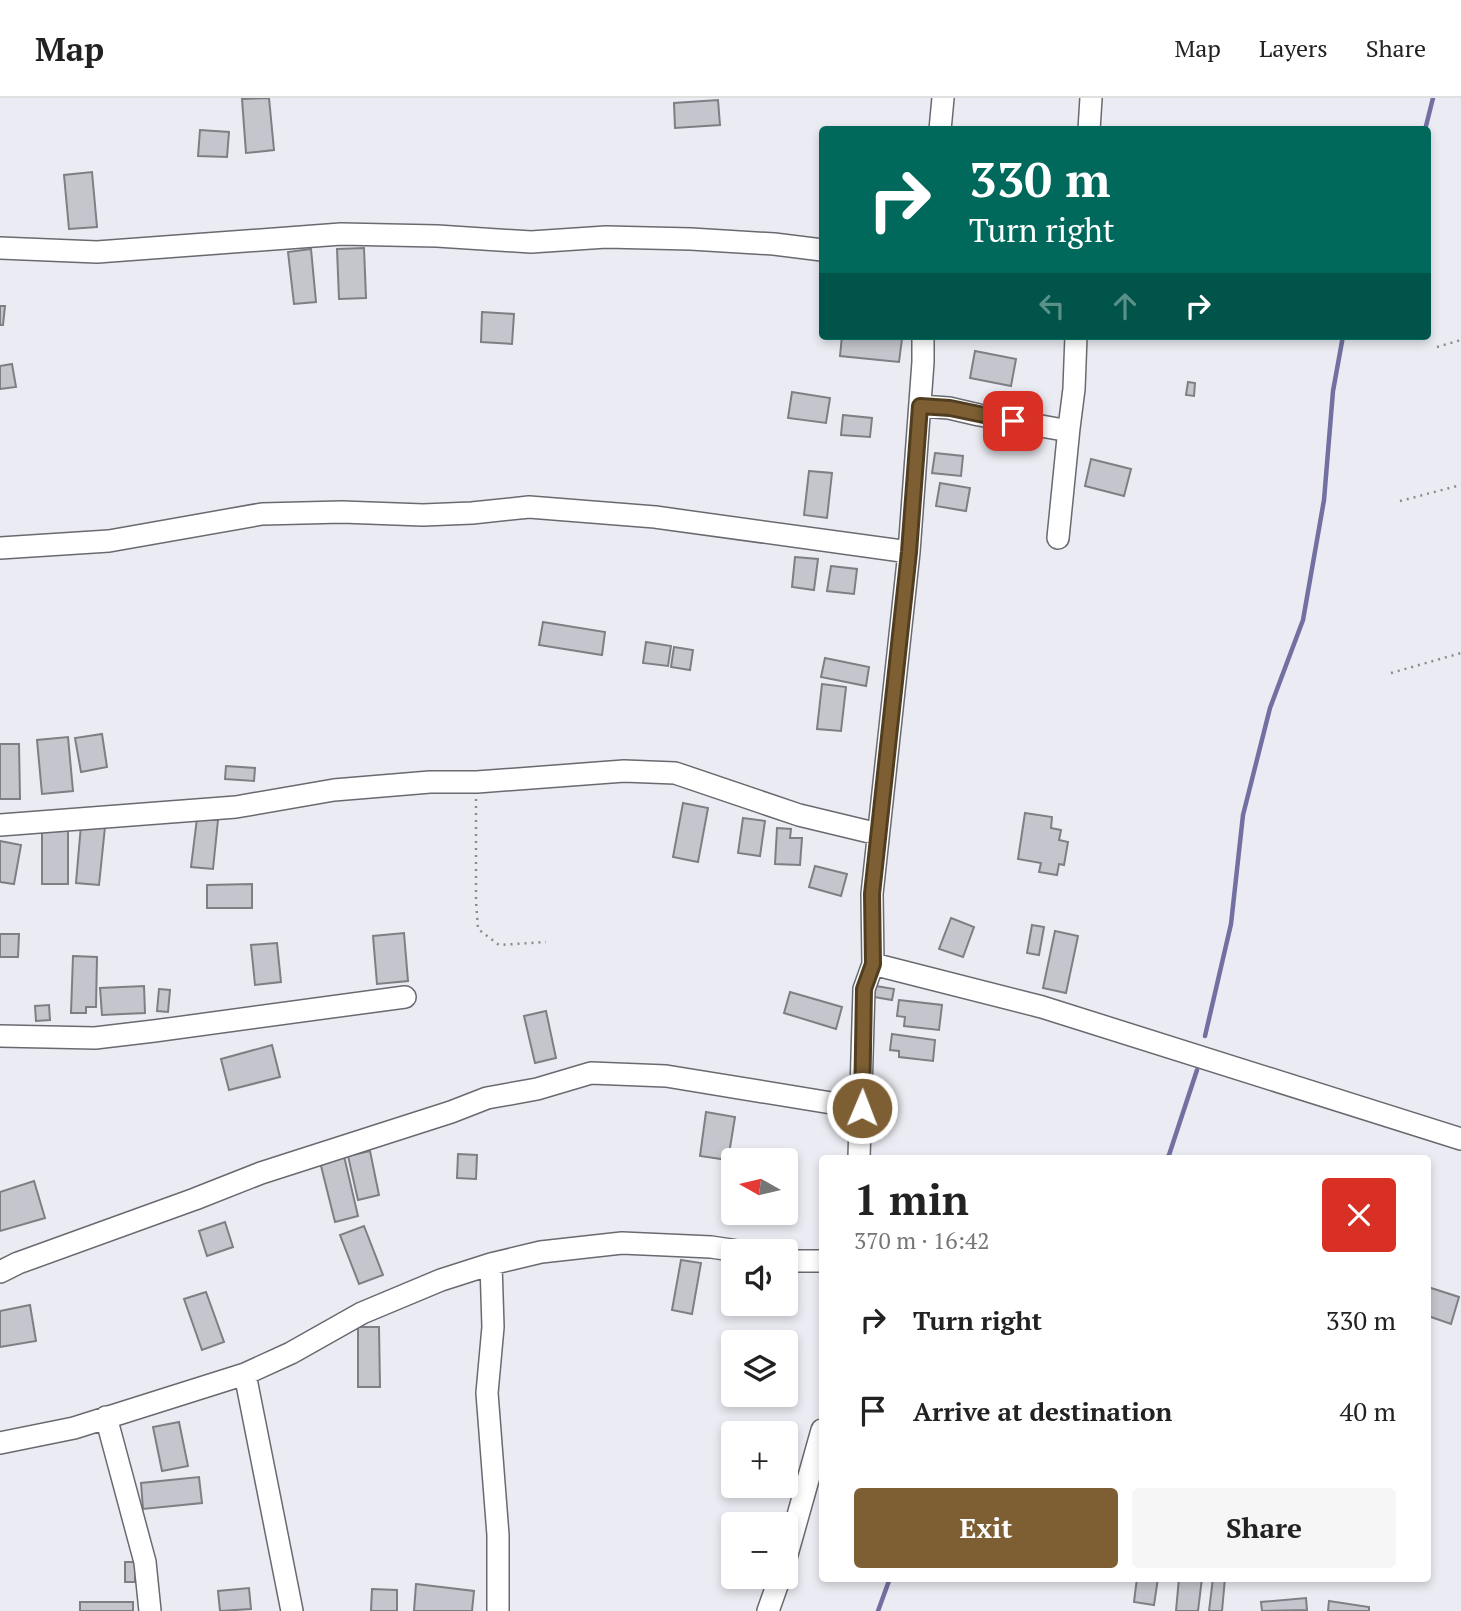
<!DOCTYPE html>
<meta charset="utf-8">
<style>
:root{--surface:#fff;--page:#f6f6f6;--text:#222;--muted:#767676;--line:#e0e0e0;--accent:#7d5f33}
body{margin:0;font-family:"PT Serif",serif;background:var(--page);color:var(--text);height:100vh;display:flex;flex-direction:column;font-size:26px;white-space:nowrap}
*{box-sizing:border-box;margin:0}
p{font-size:23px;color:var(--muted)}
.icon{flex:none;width:38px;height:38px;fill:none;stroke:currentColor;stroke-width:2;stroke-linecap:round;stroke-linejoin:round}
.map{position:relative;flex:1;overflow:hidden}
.sheet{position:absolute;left:819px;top:1057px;width:612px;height:427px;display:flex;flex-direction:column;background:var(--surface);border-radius:7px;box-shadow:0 4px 10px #0003}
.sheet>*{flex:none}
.top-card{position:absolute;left:819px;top:28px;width:612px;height:214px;border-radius:7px;box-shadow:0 4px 10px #0003;background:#00695c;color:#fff;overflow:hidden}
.needle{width:46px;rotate:278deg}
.fabs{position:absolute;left:721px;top:1050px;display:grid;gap:14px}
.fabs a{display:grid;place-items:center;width:77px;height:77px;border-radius:7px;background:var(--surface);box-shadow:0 4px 10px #0003;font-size:35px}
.pin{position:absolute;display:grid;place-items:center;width:60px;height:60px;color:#fff;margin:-30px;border-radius:14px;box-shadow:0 4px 10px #0006}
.me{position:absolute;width:77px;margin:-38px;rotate:1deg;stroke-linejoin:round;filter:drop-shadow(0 0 5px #0008)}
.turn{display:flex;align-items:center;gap:24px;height:147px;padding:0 35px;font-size:32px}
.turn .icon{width:91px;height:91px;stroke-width:2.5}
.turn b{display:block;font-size:49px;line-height:60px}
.lanes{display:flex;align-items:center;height:66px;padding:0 35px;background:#0003;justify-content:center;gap:35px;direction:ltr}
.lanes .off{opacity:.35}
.round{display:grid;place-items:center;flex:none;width:74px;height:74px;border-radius:7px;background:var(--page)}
.overview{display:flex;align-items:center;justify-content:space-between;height:119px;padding:0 35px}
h1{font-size:42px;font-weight:800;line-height:52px}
.action{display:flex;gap:14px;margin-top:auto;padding:14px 35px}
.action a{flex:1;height:80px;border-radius:7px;background:var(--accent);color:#fff;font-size:28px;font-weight:800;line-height:80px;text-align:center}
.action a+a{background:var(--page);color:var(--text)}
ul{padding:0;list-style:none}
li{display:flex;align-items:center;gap:21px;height:91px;padding:0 35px}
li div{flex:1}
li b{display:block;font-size:26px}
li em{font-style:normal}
header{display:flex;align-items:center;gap:42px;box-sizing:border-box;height:98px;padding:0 35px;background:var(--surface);border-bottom:2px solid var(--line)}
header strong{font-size:33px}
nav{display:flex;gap:38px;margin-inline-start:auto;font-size:24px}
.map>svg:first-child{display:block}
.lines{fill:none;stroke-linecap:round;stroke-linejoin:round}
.stream{stroke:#7270a1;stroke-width:4.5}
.building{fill:#c5c5cd;stroke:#7e7e85;stroke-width:2}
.minor-casing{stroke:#696970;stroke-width:24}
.path{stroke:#8a8a8f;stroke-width:2.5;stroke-dasharray:2 5;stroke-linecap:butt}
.minor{stroke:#fff;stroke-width:21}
.route-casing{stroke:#513e21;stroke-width:18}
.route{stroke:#7d5f33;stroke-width:12}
</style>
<header>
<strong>Map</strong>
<nav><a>Map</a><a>Layers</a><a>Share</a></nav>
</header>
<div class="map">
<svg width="1461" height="1513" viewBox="0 0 1461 1513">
<rect width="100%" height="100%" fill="#ebebf3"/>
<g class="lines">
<path class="stream" d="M1425,32L1433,0
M1205,938L1231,826L1243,717L1270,610L1303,522L1324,402L1333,293L1343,238
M1166,1060L1169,1057L1197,972
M878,1513L890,1480"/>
</g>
<path class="building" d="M269,0L274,52L246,55L242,1Z
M718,2L720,27L675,30L674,5Z
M200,32L229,34L227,59L198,58Z
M92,74L97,129L69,131L64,77Z
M364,150L366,200L339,201L337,151Z
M311,151L316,204L294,206L288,154Z
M0,208H5L3,227H0Z
M482,214L514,216L512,246L481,244Z
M842,238H874L902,241L899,264L840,258Z
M975,253L1016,261L1011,288L970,280Z
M12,266L16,289L0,291V268Z
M1188,284L1195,285L1194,298L1186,297Z
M792,294L830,300L826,325L788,320Z
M843,317L872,320L870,339L841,337Z
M935,355L963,358L961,378L932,375Z
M1091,361L1131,371L1124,398L1085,388Z
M809,373L832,375L827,420L804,417Z
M940,385L970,390L966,413L936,408Z
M795,459L818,461L814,492L792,489Z
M831,468L857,471L854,496L827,493Z
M543,524L605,534L602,557L539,547Z
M646,544L671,548L668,568L643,565Z
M674,549L693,552L690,572L671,569Z
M825,560L869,569L866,588L821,579Z
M822,586L846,589L841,633L817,631Z
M102,636L107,669L81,674L75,640Z
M68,639L73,693L42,696L37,642Z
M0,646H19L20,701H0Z
M226,668L255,670L254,683L225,681Z
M683,705L708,710L698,764L673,759Z
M1025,715L1052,719L1051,730L1061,732L1059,742L1068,744L1064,767L1059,766L1057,777L1039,774L1041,765L1018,761Z
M197,720L218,722L213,771L191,769Z
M743,720L765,723L760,758L738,755Z
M81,727L105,729L99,787L76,785Z
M42,728H68V786H42Z
M777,730L791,731L790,740H802L800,767L775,766Z
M0,743L21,747L14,786L0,784Z
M815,768L847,776L841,798L809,789Z
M252,786V810H207V787Z
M951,820L974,829L963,859L939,851Z
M1032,827L1044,829L1039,857L1027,855Z
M1055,833L1078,838L1066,895L1043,890Z
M404,835L408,883L377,886L373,838Z
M0,836H19L18,859H0Z
M277,845L281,884L255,887L251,847Z
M73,858L97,859L96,909H86V915H71Z
M144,888L145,915L102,917L100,890Z
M876,888L894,891L892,902L874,899Z
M159,891L170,892L168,914L157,913Z
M790,894L842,909L836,931L784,915Z
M899,902L942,907L939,932L904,928L905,919L897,918Z
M49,907L50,922L36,923L35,908Z
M546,913L556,960L535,965L524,918Z
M892,936L935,942L933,963L899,959V953L890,952Z
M272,947L280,979L229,992L221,961Z
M706,1014L735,1019L728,1062L700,1058Z
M370,1053L379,1097L358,1102L348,1058Z
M458,1056L477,1057L476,1081L457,1080Z
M344,1058L358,1118L335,1124L320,1064Z
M786,1079L795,1080L790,1125L776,1124L777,1115H786Z
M34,1083L45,1120L0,1133V1094Z
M225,1124L233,1149L207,1158L199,1133Z
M364,1128L383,1177L359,1186L340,1137Z
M681,1162L701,1165L692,1216L672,1212Z
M1428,1189L1459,1199L1451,1226L1428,1218Z
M206,1194L224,1244L202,1252L184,1201Z
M30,1207L36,1243L0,1249V1213Z
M358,1229H379L380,1289H358Z
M179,1324L188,1368L162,1373L153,1329Z
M199,1379L202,1405L143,1411L141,1385Z
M125,1464H135V1484H125Z
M1137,1480H1158L1154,1507L1134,1504Z
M1179,1480H1202L1198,1513H1176Z
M1213,1480H1225L1222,1513H1209Z
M416,1486L474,1493L472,1513H414Z
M249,1490L251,1511L220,1513L218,1493Z
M372,1491L397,1492V1513H371Z
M1306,1500L1307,1512L1262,1513L1261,1504Z
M1329,1503L1369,1509V1513H1328Z
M80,1504H133V1513H80Z"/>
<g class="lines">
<g class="minor-casing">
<path id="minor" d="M940,32L943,0
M1089,32L1091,0
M0,150L97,154L341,136L437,138L531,144L606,139L691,141L774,146L822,152
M920,308L949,310L979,317L1058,331L1069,330L1074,291L1076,238
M1058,440L1069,330
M0,450L109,443L262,416L342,414L423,417L472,415L529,409L655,419L909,454
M0,727L236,709L334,692L430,684H477L624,673L675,675L799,717L878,736
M873,866L1042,909L1461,1041
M0,938L95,940L154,933L405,899
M859,1060L864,891L873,866L872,796L909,454L923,264V238
M786,1161L797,1163H822
M491,1166L493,1229L487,1295L498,1437V1513
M0,1174L18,1165L195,1101L261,1075L451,1014L487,1000L537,991L591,975L666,978L862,1010
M245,1276L292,1513
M106,1319L145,1464L150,1513
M0,1345L74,1330L245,1276L291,1255L362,1215L441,1182L491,1166L541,1154L622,1145L711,1149L738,1153
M786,1460L822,1332
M768,1513L780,1479"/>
</g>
<path class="path" d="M1437,249L1461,242
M1400,403L1461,387
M1391,575L1461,555
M476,701V803L478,831L499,847L546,844"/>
<use href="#minor" class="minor"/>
</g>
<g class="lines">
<g class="route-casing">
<path id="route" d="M862,1010L864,891L873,866L872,796L909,454L920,308L950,310L1013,323"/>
</g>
<use href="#route" class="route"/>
</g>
</svg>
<div class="fabs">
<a><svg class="needle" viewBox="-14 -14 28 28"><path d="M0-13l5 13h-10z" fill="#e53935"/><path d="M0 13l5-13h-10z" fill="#767676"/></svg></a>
<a><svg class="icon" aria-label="sound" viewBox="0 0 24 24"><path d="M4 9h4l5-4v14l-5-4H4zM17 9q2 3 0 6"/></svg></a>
<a><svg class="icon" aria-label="layers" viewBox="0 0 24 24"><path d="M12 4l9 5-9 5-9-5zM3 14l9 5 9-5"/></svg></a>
<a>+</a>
<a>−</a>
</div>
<div class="pin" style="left:1013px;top:323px;background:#d93025"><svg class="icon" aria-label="arrive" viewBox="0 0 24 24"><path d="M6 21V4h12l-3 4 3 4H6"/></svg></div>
<svg class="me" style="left:862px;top:1010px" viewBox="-20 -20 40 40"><circle r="17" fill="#7d5f33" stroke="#fff" stroke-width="3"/><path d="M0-11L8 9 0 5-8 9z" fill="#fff"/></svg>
<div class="top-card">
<div class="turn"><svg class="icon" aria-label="right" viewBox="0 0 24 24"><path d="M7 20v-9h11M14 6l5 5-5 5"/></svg><div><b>330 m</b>Turn right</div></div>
<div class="lanes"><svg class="icon off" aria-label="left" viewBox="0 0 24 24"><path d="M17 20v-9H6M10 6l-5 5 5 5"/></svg><svg class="icon off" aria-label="ahead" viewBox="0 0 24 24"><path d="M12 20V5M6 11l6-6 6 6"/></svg><svg class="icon" aria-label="right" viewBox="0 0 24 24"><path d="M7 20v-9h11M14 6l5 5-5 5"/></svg></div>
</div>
<section class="sheet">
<div class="overview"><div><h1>1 min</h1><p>370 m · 16:42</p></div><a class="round" style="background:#d93025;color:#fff"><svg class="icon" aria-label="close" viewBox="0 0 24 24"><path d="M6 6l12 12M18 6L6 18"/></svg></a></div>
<ul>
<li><svg class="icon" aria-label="right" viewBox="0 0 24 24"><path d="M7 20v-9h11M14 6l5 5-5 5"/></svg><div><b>Turn right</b></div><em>330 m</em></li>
<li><svg class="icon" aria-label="arrive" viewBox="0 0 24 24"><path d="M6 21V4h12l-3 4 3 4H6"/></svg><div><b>Arrive at destination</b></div><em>40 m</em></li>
</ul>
<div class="action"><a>Exit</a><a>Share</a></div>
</section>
</div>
